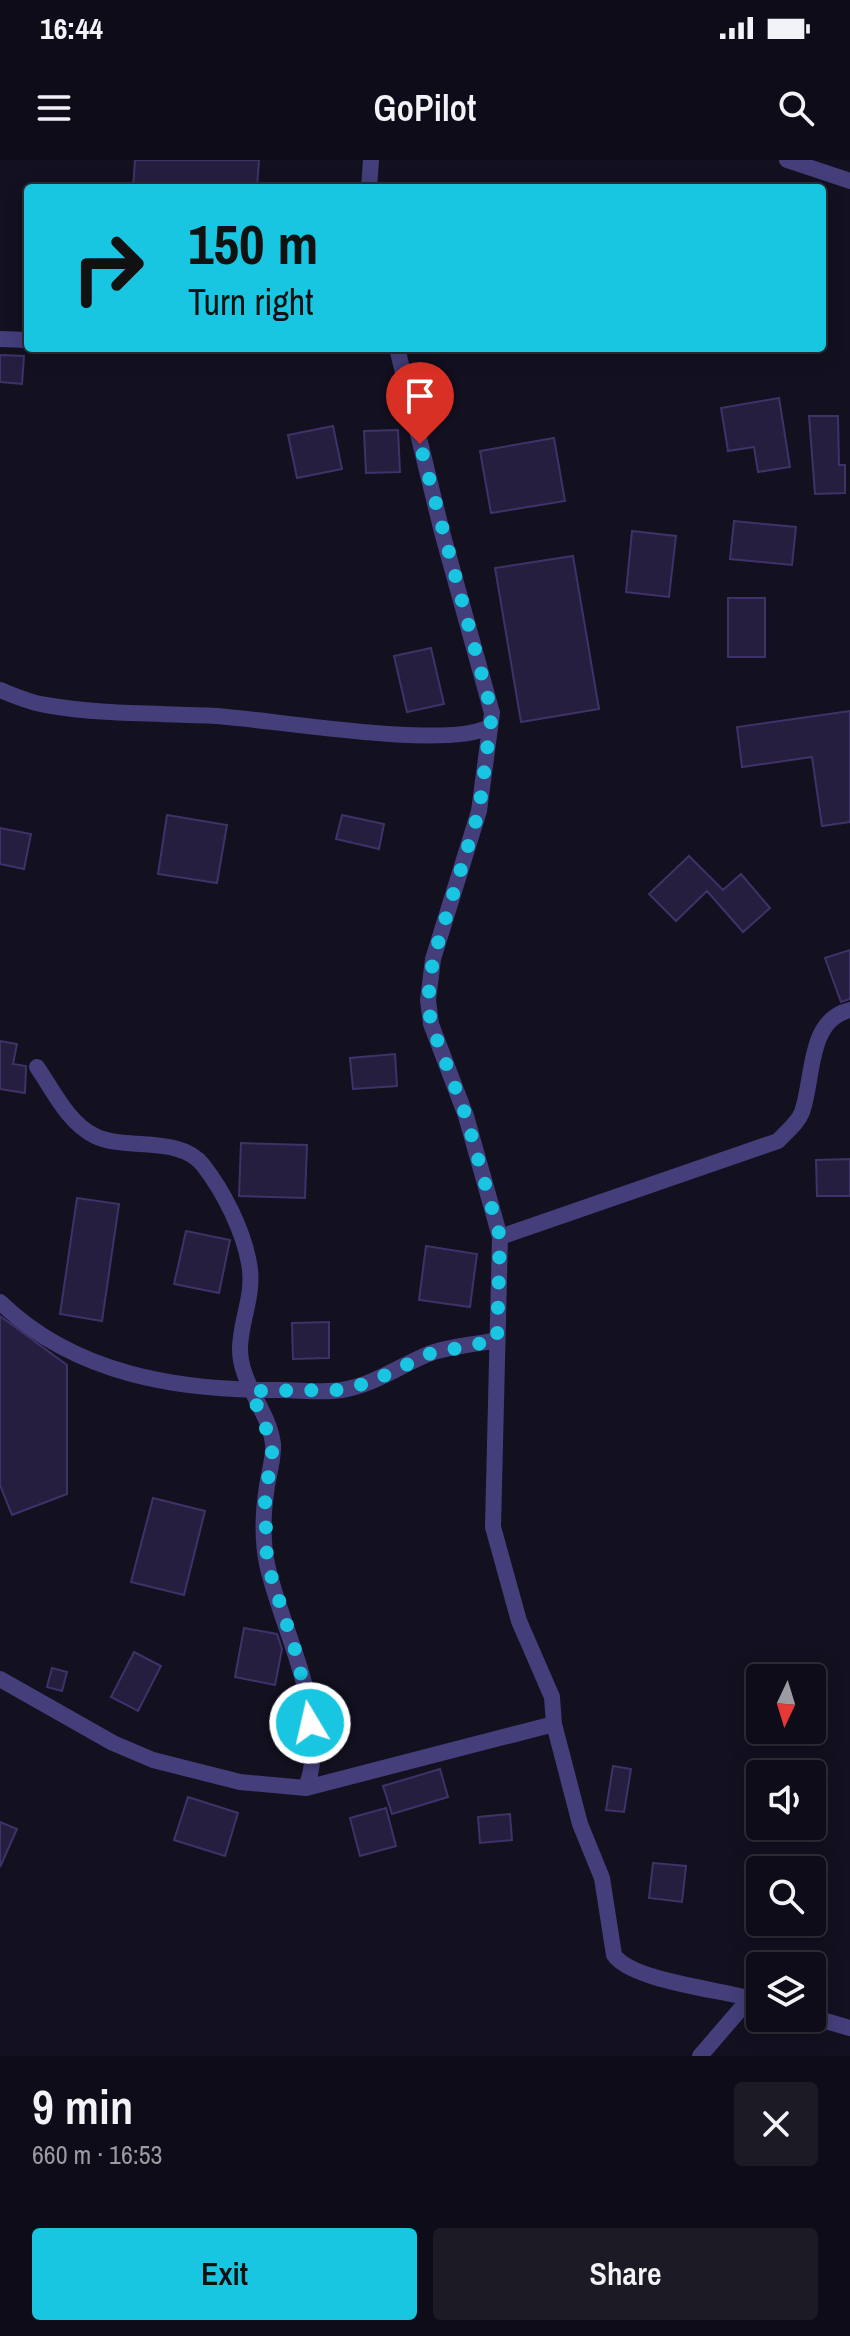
<!DOCTYPE html>
<meta charset="utf-8">
<style>
:root{--surface:#0e0c18;--page:#1c1a25;--text:#f1f3f6;--muted:#9b9ba2;--line:#2e2c37;--accent:#18c6e2}
body{margin:0;font-family:"Archivo Narrow",sans-serif;background:var(--page);color:var(--text);height:100vh;display:flex;flex-direction:column;font-size:30px;white-space:nowrap}
*{box-sizing:border-box;margin:0}
p{font-size:26px;color:var(--muted)}
.icon{flex:none;width:44px;height:44px;fill:none;stroke:currentColor;stroke-width:2;stroke-linecap:round;stroke-linejoin:round}
.map{position:relative;height:1896px;overflow:hidden}
.drawer{display:flex;flex-direction:column;background:var(--surface);flex:1}
.drawer>*{flex:none}
.guide{position:absolute;left:24px;top:24px;width:802px;height:168px;border-radius:8px;box-shadow:0 4px 20px #0003,0 0 0 2px var(--line);background:#18c6e2;color:#111;overflow:hidden}
.needle{width:52px;rotate:184deg}
.controls{position:absolute;left:746px;top:1504px;display:grid;gap:16px}
.controls a{display:grid;place-items:center;width:80px;height:80px;border-radius:8px;background:var(--surface);box-shadow:0 4px 20px #0003,0 0 0 2px var(--line);font-size:40px}
.pin{position:absolute;display:grid;place-items:center;width:68px;height:68px;color:#fff;margin:-82px -34px;border-radius:50% 50% 50% 0;rotate:-45deg;box-shadow:0 0 8px #0007}
.pin .icon{rotate:45deg}
.me{position:absolute;width:88px;margin:-44px;rotate:351deg;stroke-linejoin:round;filter:drop-shadow(0 0 6px #0008)}
.turn{display:flex;align-items:center;gap:28px;height:168px;padding:0 32px;font-size:36px}
.turn .icon{width:104px;height:104px;stroke-width:2.5}
.turn b{display:block;font-size:56px;line-height:68px}
.round{display:grid;place-items:center;flex:none;width:84px;height:84px;border-radius:8px;background:var(--page)}
.head{display:flex;align-items:center;justify-content:space-between;height:136px;padding:0 32px}
h1{font-size:48px;font-weight:600;line-height:60px}
.action{display:flex;gap:16px;margin-top:auto;padding:16px 32px}
.action a{flex:1;height:92px;border-radius:8px;background:var(--accent);color:#111;font-size:32px;font-weight:600;line-height:92px;text-align:center}
.action a+a{background:var(--page);color:var(--text)}
.status{display:flex;justify-content:space-between;align-items:center;height:56px;padding:0 40px;background:var(--surface);direction:ltr}
.status svg{height:22px;fill:currentColor}
header{display:flex;justify-content:space-between;align-items:center;height:104px;padding:0 32px;background:var(--surface);font-size:36px;font-weight:600}
.map>svg:first-child{display:block}
.building{fill:#261e3f;stroke:#3f3269;stroke-width:2}
.lines{fill:none;stroke-linecap:round;stroke-linejoin:round}
.minor{stroke:#443f7b;stroke-width:16}
.route{stroke:#18c6e2;stroke-width:14;stroke-dasharray:0 25.2}
</style>
<div class="status"><b>16:44</b><svg viewBox="0 0 49 12"><path d="M0 12V9h3v3zM5 12V6h3v6zM10 12V3h3v9zM15 12V0h3v12zM26 1h20v11H26zM47 4h2v5h-2z"/></svg></div>
<header><svg class="icon" aria-label="menu" viewBox="0 0 24 24"><path d="M4 6h16M4 12h16M4 18h16"/></svg>GoPilot<svg class="icon" aria-label="search" viewBox="0 0 24 24"><circle cx="10" cy="10" r="6"/><path d="M15 15l6 6"/></svg></header>
<div class="map">
<svg width="850" height="1896" viewBox="0 0 850 1896">
<rect width="100%" height="100%" fill="#131020"/>
<path class="building" d="M135,0H259L257,28H133Z
M0,195L24,196L22,224L0,222Z
M779,238L790,307L758,312L754,287L728,291L721,248Z
M809,256H838L839,305H845V333L815,334Z
M333,266L342,309L297,318L288,275Z
M398,270L400,312L366,313L364,271Z
M554,278L565,341L491,353L480,291Z
M734,361L796,367L792,405L730,399Z
M632,371L676,376L669,437L626,432Z
M573,396L599,549L521,562L495,408Z
M728,438H765V497H728Z
M431,488L444,544L407,552L394,496Z
M850,551V662L822,666L812,597L742,607L737,567Z
M167,655L227,665L217,723L158,714Z
M342,655L384,664L379,689L336,679Z
M0,668L31,674L24,709L0,704Z
M689,696L723,730L741,714L770,748L743,772L707,731L676,761L649,734Z
M850,790V839L841,842L825,798Z
M0,881L17,884L13,904L26,906L25,933L0,929Z
M395,894L397,926L353,929L350,898Z
M241,983L307,985L305,1038L239,1036Z
M850,999V1036H817L816,1000Z
M77,1038L119,1044L102,1161L60,1154Z
M186,1071L230,1080L219,1133L174,1124Z
M426,1086L477,1094L470,1147L419,1140Z
M0,1156L67,1205V1334L12,1355L0,1325Z
M329,1162V1198L293,1199L292,1163Z
M153,1338L205,1351L184,1435L131,1422Z
M244,1468L277,1474L282,1489L275,1525L235,1517Z
M134,1492L161,1506L138,1551L111,1537Z
M52,1508L67,1512L62,1531L47,1527Z
M613,1606L631,1609L624,1652L606,1650Z
M440,1609L448,1637L392,1654L383,1626Z
M188,1637L238,1653L225,1696L174,1680Z
M386,1648L396,1686L360,1696L350,1658Z
M510,1654L512,1680L480,1683L478,1657Z
M0,1662L17,1669L0,1707Z
M653,1703L686,1706L682,1742L649,1738Z"/>
<g class="lines">
<path class="minor" d="M787,0L850,21
M369,28L371,0
M0,179L28,180
M397,188L442,372L492,553L479,651L433,799L428,840L431,864L466,956L500,1077L493,1367L519,1461L552,1537L554,1564L580,1664L602,1718L614,1795C633,1822 726,1830 760,1841
M0,530C15,536 31,543 46,545C102,555 159,553 216,556C275,560 440,589 487,568
M37,907C53,930 68,963 95,976C126,991 180,975 203,1005C224,1032 243,1070 249,1103C255,1134 241,1158 240,1187C239,1223 269,1250 273,1284C274,1297 269,1313 267,1326C263,1351 262,1379 267,1404C282,1473 332,1556 306,1628
M500,1077L778,981C786,972 798,963 802,952C814,919 807,860 850,850
M0,1142C75,1215 180,1231 281,1230C301,1230 323,1233 342,1230C373,1225 398,1207 426,1195C447,1186 474,1185 497,1180
M0,1519L113,1583L153,1600L240,1622L306,1628L554,1564
M812,1857L850,1868
M700,1896L750,1838"/>
</g>
<g class="lines">
<path class="route" d="M310,1563L298,1499L267,1403L265,1339L273,1286L251,1231L341,1230L371,1222L429,1194L497,1180L500,1077L466,956L431,864L428,840L433,799L479,651L492,553L420,284"/>
</g>
</svg>
<div class="controls">
<a><svg class="needle" viewBox="-14 -14 28 28"><path d="M0-13l5 13h-10z" fill="#e53935"/><path d="M0 13l5-13h-10z" fill="#9b9ba2"/></svg></a>
<a><svg class="icon" aria-label="sound" viewBox="0 0 24 24"><path d="M4 9h4l5-4v14l-5-4H4zM17 9q2 3 0 6"/></svg></a>
<a><svg class="icon" aria-label="search" viewBox="0 0 24 24"><circle cx="10" cy="10" r="6"/><path d="M15 15l6 6"/></svg></a>
<a><svg class="icon" aria-label="layers" viewBox="0 0 24 24"><path d="M12 4l9 5-9 5-9-5zM3 14l9 5 9-5"/></svg></a>
</div>
<div class="pin" style="left:420px;top:284px;background:#d93025"><svg class="icon" aria-label="arrive" viewBox="0 0 24 24"><path d="M6 21V4h12l-3 4 3 4H6"/></svg></div>
<svg class="me" style="left:310px;top:1563px" viewBox="-20 -20 40 40"><circle r="17" fill="#18c6e2" stroke="#fff" stroke-width="3"/><path d="M0-11L8 9 0 5-8 9z" fill="#fff"/></svg>
<div class="guide">
<div class="turn"><svg class="icon" aria-label="right" viewBox="0 0 24 24"><path d="M7 20v-9h11M14 6l5 5-5 5"/></svg><div><b>150 m</b>Turn right</div></div>
</div>
</div>
<section class="drawer">
<div class="head"><div><h1>9 min</h1><p>660 m · 16:53</p></div><a class="round"><svg class="icon" aria-label="close" viewBox="0 0 24 24"><path d="M6 6l12 12M18 6L6 18"/></svg></a></div>
<div class="action"><a>Exit</a><a>Share</a></div>
</section>
